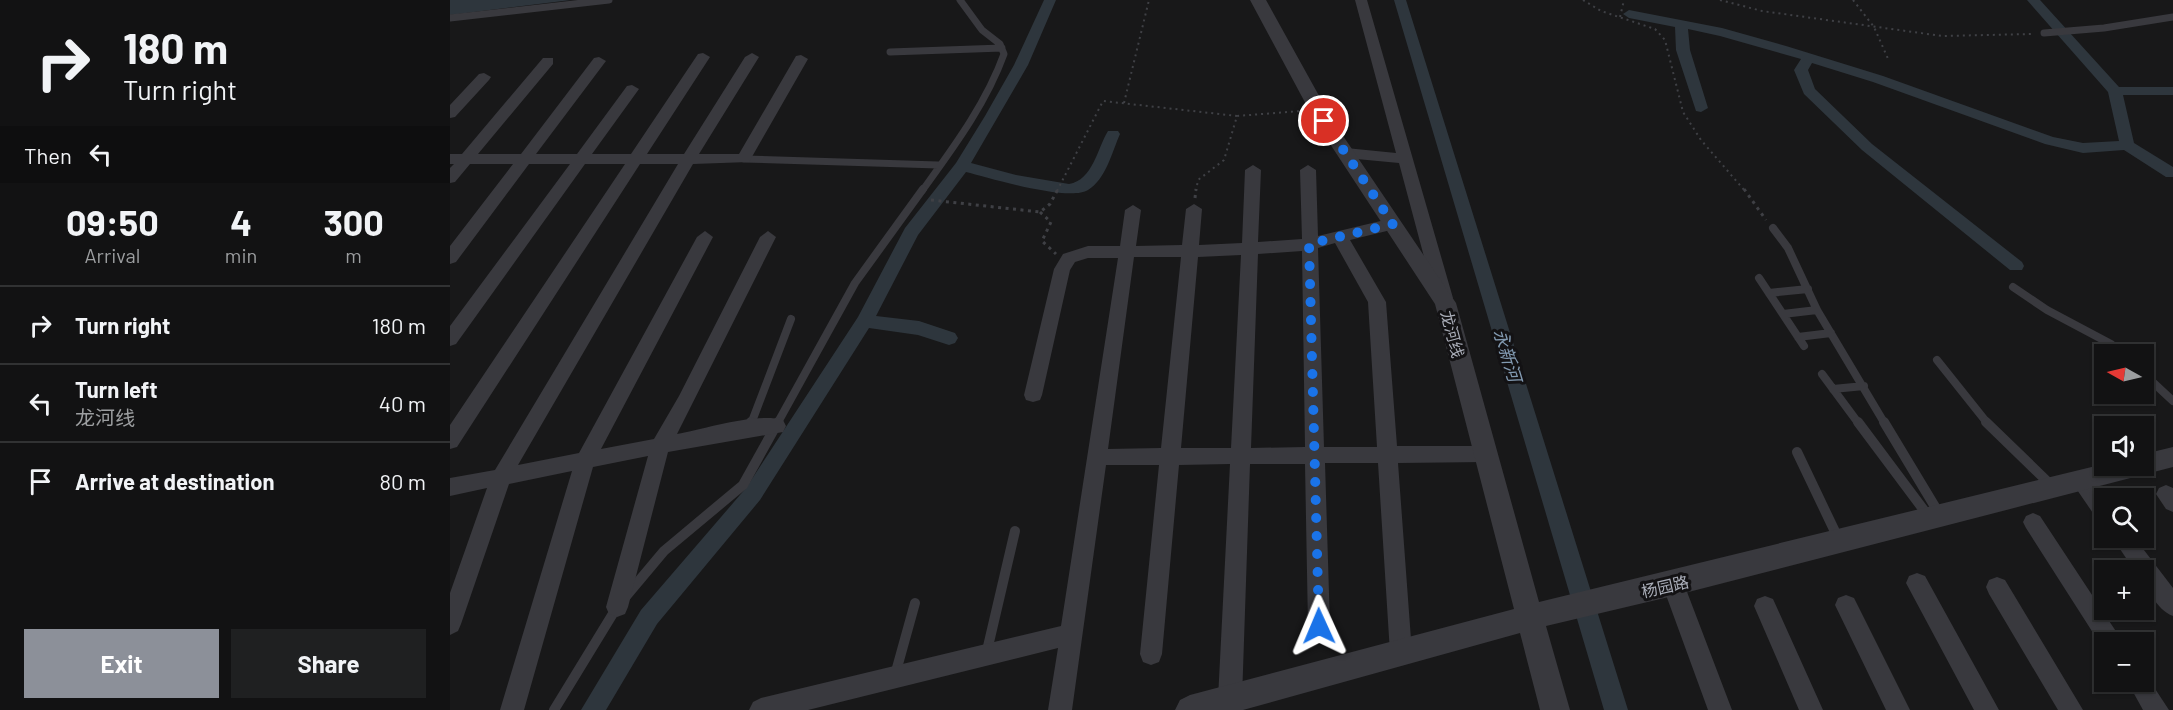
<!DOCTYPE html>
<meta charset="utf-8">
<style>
:root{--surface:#121213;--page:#1f2021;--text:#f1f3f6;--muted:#9c9ea0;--line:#313233;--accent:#8c9099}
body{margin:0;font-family:Barlow,"Noto Sans SC",sans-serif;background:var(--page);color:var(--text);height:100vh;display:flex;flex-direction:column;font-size:22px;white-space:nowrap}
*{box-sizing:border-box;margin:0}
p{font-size:20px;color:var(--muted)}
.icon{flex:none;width:33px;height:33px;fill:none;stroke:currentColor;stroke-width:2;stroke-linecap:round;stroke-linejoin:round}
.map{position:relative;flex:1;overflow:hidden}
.details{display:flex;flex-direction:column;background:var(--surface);width:450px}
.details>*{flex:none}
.banner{background:#121213;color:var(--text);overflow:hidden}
.needle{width:39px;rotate:278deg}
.buttons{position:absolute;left:1644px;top:344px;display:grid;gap:12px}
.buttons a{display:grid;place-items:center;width:60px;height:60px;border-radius:0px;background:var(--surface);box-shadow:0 2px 4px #0004,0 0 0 2px var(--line);font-size:30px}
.pin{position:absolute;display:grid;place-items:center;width:51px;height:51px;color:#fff;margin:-26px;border:3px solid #fff;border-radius:50%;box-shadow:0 2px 6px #0007}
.me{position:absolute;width:66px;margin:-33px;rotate:359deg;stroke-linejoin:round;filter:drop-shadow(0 0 4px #0008)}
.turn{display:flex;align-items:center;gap:21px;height:126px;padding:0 24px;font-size:27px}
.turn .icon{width:78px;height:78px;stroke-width:2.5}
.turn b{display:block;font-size:42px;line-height:51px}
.then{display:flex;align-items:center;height:57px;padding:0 24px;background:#0003;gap:12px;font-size:22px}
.eta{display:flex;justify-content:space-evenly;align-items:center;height:102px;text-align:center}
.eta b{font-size:36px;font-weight:700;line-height:42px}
.cta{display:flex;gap:12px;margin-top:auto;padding:12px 24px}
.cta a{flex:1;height:69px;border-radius:0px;background:var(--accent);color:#fff;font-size:24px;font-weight:700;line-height:69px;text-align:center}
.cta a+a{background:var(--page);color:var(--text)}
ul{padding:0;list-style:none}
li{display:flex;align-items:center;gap:18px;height:78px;padding:0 24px;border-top:2px solid var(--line)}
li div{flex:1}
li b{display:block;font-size:22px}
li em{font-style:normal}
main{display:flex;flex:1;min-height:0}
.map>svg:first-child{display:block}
.water{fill:#2e363d}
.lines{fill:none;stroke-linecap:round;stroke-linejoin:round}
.canal{fill:#2e363d;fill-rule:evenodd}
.path-far1{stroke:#3f4045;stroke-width:2;stroke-dasharray:2 4;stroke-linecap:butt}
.path{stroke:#3f4045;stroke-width:3;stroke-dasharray:3 4.5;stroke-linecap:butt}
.service-far2{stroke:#39393e;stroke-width:7}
.service-far1{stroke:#39393e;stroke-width:8}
.service{stroke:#39393e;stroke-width:10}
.minor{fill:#39393e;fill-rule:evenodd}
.tertiary{fill:#39393e;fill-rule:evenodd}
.route{stroke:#1a73e8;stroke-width:10;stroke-dasharray:0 18}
.labels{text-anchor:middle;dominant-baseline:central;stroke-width:6;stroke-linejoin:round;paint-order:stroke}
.street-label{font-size:16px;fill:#aaaeb9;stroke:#131214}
.water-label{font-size:18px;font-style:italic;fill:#839bb2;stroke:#131214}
</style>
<main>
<section class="details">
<div class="banner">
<div class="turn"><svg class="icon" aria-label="right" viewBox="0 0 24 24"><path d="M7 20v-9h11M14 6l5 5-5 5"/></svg><div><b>180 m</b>Turn right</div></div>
<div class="then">Then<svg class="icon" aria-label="left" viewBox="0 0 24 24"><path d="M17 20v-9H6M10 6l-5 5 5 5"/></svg></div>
</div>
<div class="eta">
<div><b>09:50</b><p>Arrival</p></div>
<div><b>4</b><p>min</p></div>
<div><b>300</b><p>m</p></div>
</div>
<ul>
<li><svg class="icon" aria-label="right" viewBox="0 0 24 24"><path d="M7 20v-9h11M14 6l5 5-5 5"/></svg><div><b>Turn right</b></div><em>180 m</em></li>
<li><svg class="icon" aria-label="left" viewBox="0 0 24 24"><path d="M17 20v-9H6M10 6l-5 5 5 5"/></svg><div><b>Turn left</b><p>龙河线</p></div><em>40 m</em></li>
<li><svg class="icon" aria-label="arrive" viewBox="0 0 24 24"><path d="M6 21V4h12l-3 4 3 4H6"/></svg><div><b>Arrive at destination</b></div><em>80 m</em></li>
</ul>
<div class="cta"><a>Exit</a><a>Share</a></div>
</section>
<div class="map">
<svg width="1723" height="710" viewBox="0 0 1723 710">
<rect width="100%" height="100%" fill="#181819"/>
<path class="water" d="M0,0H121L0,15Z"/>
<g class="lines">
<path class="canal" d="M594,0H606L578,65L521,163L566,175L619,184C643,180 647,149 658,131H668L670,134C662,152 656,179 638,190C619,202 539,178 516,172L468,235L426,316L469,321L505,333L508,338L505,343L499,345L468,335L419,328L310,500L207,624L156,710H131L191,610L296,488L408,317L455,228L506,163L535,116L564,65Z
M944,0H956L1178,710H1154Z
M1577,0H1590L1669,87H1723V95H1673L1684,143L1723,167V177H1716L1674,150L1633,153L1595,144L1423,82L1362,63L1358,70L1365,89L1422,144L1572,262L1574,266L1572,270H1560L1412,150L1354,94L1344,70L1351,59L1270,36L1238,29L1240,50L1258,108L1251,112L1246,111L1226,50L1225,27L1179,18L1173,14L1179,10L1272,28L1336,46L1433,76L1603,137L1633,143L1669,141L1658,92Z"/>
<path class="path-far1" d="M1133,0L1151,11L1205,29L1215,40L1233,112L1251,140L1295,191
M1270,0L1312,11L1492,36L1583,34
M1403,0L1424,27L1439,61
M1170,17L1174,0
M674,103L699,0
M607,191L653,101L787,116
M746,191L748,180L774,160L787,116L851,111"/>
<path class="path" d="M1294,189L1316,220
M745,198L746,189
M481,200L590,212L600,204L608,189
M590,212L601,222L592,241L606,254"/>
<path class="service-far2" d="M0,18L159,0
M1594,33L1654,28L1723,17
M440,52L552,48
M294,159L488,165
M472,191C503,148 536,104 554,54L550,44L532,30L510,0"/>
<path class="service-far1" d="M1323,228L1338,248L1367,310L1435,424
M1309,278L1354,346
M1563,287L1597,310L1661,344L1672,354
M1319,293L1358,289
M1333,314L1367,310
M1348,337L1381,333
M1487,360L1538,424
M1372,374L1409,424
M1694,374L1723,401
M1383,389L1414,386
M301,424L341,319
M327,424L405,283L473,189"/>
<path class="service" d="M1408,422L1479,517
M1434,422L1490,515
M1536,422L1602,486
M299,428L301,422
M1347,452L1389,540
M536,655L565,531
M445,675L465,603
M104,710L167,607L214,551L293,485L328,422"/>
<path class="minor" d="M905,0H917L1003,298L1000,302H988L985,298L949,163L896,158L889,153L896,148L946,153Z
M253,53L260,57L197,154H234L295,57L302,53L309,57L249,154H289L346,56L351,55L358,59L299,162L243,164L68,465L129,453L247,237L255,231L263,237L151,449L204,439L229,396L310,237L318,231L326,237L227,434C254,429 307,412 333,420L336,426L333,432L218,452L178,607L175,614L167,617L159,614L156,607L198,456L143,467L74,710H50L122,471L59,484L11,624L8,631L0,635V593L37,488L0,496V478L45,470L228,164H190L7,447L0,449V425L175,164H135L6,344L0,346V326L120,164H79L6,262L0,264V246L63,164H20L5,182L0,183V168L4,164H0V154H12L93,58H103V64L28,154H71L144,58L149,57L156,61L86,154H127L177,86L182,85L189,89L142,154H181L248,54Z
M34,73L41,77L39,80L5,117L0,118V105L29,74Z
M803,165L811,170L808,242L852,239L850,170L858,165L866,170L868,236L943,218L949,220L951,224L949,228L900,240L936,302L947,446H1035L1042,448L1045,454L1042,460L1035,462L948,463L962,653L959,661L951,664L943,661L940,653L928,463H875L880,626L877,633L869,637L861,633L858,626L855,464H800L792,699L788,707L781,710L772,707L768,699L780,464L729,465L712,654L709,662L701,665L693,662L690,654L709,465H656L622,710H598L608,648L358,710H299L303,702L311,698L611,626L668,258H638L625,262L620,270L592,395L590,400L583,402L576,400L574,395L604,269L613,254L638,246H670L675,210L683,205L691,210L686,246L732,245L736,209L744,204L752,209L749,245L792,243L795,170ZM885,243L918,302L927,447H874L868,248ZM852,251L855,447L801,448L808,254ZM791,255L781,448H731L748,257ZM684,257H731L711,448L658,449Z
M1631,472C1653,480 1654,503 1654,522L1647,519L1621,481L1624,475Z
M1716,485L1723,488V512L1716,509L1706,494L1709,488Z
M1583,513L1590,516L1673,642H1654V650L1576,528L1573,522L1576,516Z
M1662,537H1684L1723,588V616C1707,610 1694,587 1694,570H1684Z
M1467,573L1475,576L1549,710H1524L1456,583L1459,576Z
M1223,574L1231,577L1234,584L1282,710H1258L1212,584L1215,577Z
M1547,577L1555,580L1633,710H1608L1539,594L1536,587L1539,580Z
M1396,595L1404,598L1460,710H1436L1385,605L1388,598Z
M1315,596L1323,599L1373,710H1349L1304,606L1307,599Z
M1694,672L1719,710H1693L1677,681H1694Z"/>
<path class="tertiary" d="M800,0H816L883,121L1006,303L1089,602L1654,464L1694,465V454L1723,447V467L1223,596L1096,626L1120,710H1090L1070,633L793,710H725L730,700L740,695L1064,609L985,304L865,121Z"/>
</g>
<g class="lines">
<path class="route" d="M869,626L859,244L943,224L874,121"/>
</g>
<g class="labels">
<g class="street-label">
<text transform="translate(1003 334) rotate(75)">龙河线</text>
<text transform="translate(1215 586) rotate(-13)">杨园路</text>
</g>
<g class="water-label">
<text transform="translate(1058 355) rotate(73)">永新河</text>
</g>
</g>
</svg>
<div class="buttons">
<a><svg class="needle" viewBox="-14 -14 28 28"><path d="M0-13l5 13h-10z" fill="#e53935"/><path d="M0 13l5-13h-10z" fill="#9c9ea0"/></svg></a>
<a><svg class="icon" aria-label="sound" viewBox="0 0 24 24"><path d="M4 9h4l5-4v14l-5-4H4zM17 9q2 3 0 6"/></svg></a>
<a><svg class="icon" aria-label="search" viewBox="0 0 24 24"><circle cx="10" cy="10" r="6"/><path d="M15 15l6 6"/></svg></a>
<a>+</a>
<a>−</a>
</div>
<div class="pin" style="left:874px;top:121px;background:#d93025"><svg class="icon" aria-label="arrive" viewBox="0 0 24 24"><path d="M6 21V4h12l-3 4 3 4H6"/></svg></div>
<svg class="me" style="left:869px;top:626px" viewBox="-20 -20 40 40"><path d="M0-17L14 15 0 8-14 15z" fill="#1a73e8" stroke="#fff" stroke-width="4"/></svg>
</div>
</main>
